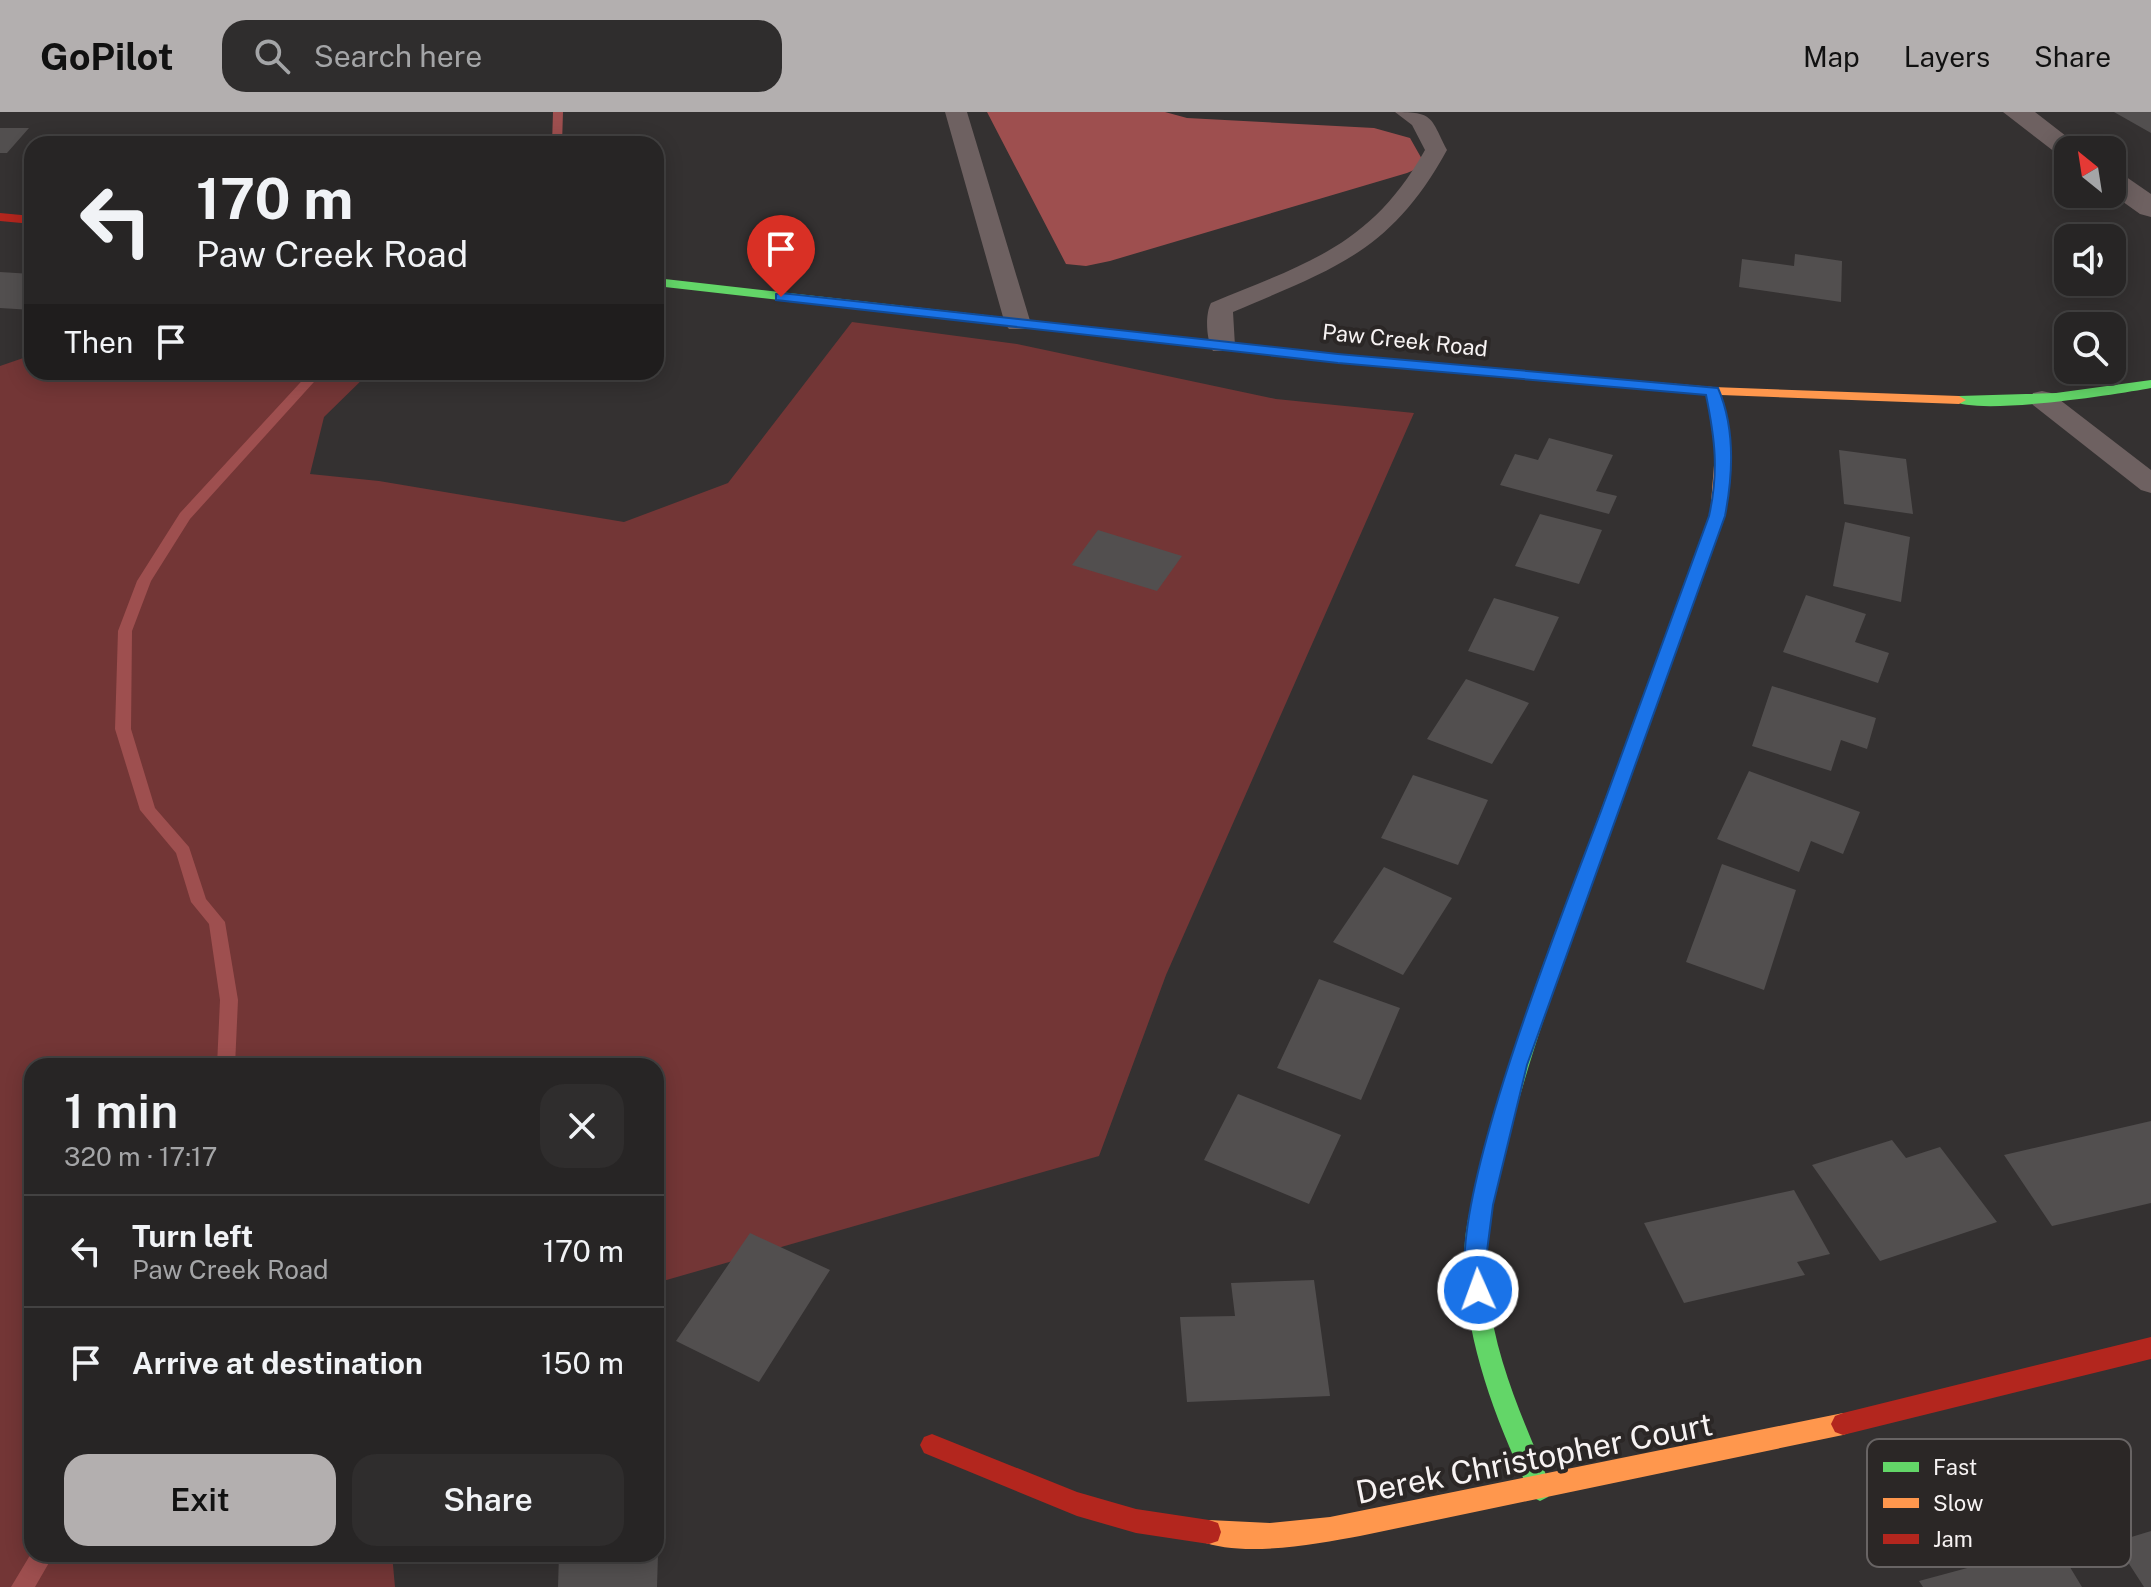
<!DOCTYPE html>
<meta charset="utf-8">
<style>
:root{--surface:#272525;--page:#2f2d2d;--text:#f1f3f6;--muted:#a4a5a7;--line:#434242;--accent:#b3afaf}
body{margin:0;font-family:"Public Sans",sans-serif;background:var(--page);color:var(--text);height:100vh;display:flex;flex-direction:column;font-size:30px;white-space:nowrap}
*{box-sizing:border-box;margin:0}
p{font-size:26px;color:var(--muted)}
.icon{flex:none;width:44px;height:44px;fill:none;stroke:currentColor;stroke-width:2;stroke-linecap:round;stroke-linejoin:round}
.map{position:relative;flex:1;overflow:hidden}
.panel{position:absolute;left:24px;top:946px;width:640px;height:504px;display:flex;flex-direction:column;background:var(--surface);border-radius:24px;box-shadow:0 4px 20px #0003,0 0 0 2px var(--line)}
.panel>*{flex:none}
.top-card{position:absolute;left:24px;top:24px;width:640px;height:244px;border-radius:24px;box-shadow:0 4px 20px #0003,0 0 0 2px var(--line);background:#272525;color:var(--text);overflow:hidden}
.needle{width:52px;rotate:330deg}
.controls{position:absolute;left:2054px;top:24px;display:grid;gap:16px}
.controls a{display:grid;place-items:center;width:72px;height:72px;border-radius:16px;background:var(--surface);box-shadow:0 4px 20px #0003,0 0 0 2px var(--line);font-size:40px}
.pin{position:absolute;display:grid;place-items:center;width:68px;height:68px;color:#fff;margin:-82px -34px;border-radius:50% 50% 50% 0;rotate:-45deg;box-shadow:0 0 8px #0007}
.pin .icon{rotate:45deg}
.me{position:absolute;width:88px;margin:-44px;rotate:358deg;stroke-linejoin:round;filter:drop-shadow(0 0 6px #0008)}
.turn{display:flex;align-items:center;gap:28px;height:168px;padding:0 40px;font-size:36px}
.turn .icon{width:104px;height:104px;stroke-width:2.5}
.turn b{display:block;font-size:56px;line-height:68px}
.then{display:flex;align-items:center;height:76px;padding:0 40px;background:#0003;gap:16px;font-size:30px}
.round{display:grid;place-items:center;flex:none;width:84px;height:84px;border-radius:24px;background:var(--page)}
.overview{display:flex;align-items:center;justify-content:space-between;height:136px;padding:0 40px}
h1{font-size:48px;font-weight:600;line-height:60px}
.button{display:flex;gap:16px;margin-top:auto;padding:16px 40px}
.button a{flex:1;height:92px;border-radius:24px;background:var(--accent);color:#111;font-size:32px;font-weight:600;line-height:92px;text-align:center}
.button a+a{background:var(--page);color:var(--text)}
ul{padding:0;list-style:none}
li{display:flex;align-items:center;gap:24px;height:112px;padding:0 40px;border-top:2px solid var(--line)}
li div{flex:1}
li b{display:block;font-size:30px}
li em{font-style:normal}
header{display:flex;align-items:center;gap:48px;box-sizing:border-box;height:112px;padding:0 40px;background:var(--accent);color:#111}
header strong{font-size:38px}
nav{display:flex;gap:44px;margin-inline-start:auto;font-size:28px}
.search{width:560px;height:72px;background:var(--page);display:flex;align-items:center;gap:20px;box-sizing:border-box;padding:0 28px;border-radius:24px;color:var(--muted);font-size:30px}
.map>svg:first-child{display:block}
.green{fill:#733636}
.water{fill:#9e4f4f}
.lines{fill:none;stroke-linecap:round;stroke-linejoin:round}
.stream{fill:#9e4f4f;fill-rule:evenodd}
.building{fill:#524f4f}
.lane{fill:#6e6161;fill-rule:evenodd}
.street{fill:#6e6161;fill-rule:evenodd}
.fast{fill:#63d668;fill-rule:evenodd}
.slow{fill:#ff974d;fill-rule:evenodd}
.jam{fill:#b3261e;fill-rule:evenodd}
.route{fill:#1a73e8;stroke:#114b97;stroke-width:2}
.labels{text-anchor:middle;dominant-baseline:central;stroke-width:8;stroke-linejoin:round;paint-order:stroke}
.far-street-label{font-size:22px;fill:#f7f3f3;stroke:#2b2726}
.near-street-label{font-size:32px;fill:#f7f3f3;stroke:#2b2726}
.key{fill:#2b2726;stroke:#686464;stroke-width:2}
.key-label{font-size:22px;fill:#f7f3f3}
</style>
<header>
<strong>GoPilot</strong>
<div class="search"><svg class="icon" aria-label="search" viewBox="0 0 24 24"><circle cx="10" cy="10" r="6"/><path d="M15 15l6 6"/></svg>Search here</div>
<nav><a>Map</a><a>Layers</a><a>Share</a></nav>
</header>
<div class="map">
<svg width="2151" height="1475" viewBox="0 0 2151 1475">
<rect width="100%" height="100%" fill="#343131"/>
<path class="green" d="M852,210L1017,232L1276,287L1414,301L1166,863L1099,1044L656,1171V954H32V1442H392L395,1475H0V254L32,243V260H370L324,305L310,362L379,369L624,410L728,371Z"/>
<path class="water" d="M987,0H1165L1187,6L1374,16L1410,26L1423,49L1421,55L1407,61L1110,149L1086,154L1066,152Z"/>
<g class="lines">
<path class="stream" d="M553,0H563L562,32H552Z
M310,260H323L190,407L151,469L132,519L131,617L155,696L189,735L206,787L225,810L238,888L235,954H217L220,888L209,812L191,790L176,741L140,698L115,617L118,519L137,469L180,401Z
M32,1440V1442H54L35,1475H11Z"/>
</g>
<path class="building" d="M2114,0H2151V21Z
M0,16H29L7,41H0Z
M1795,142L1842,149L1841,190L1739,175L1742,147L1794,154Z
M0,160L32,162V198L0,196Z
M1549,326L1613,343L1596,379L1617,384L1609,402L1500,373L1515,342L1538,348Z
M1839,338L1906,347L1913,402L1844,392Z
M1540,402L1602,418L1579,472L1515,454Z
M1845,410L1910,425L1901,490L1833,474Z
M1098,418L1182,444L1157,479L1072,453Z
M1806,483L1866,502L1855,530L1889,541L1878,571L1783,540Z
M1494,486L1559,505L1534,559L1468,539Z
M1466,567L1529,591L1492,652L1427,627Z
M1772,574L1876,606L1867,637L1841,628L1831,659L1752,634Z
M1749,659L1860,700L1843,742L1811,729L1799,760L1717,727Z
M1413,663L1488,688L1458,753L1381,726Z
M1722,752L1796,778L1764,878L1686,850Z
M1384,755L1452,786L1403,863L1333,830Z
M1319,867L1400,896L1361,988L1277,956Z
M1238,982L1341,1023L1309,1092L1204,1048Z
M2151,1009V1091L2052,1114L2004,1043Z
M1892,1028L1906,1046L1940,1035L1997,1110L1880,1149L1812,1053Z
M1794,1078L1830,1142L1797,1150L1805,1163L1684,1191L1644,1111Z
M750,1121L830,1158L759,1270L676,1229Z
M1314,1168L1330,1284L1187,1290L1180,1205L1235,1204L1231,1171Z
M661,1334L659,1421H656V1335Z
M2151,1419V1475H2144L2115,1430Z
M2056,1432L2082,1475H1923L1919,1469Z
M559,1442H658L657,1475H558Z"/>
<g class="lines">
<path class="lane" d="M945,0H967L1031,212L1027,217H1009L1005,212Z
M1395,0C1434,0 1430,5 1447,38C1391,140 1335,156 1233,200L1235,234L1231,239H1213C1206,228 1205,202 1211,191C1307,151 1371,134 1425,38L1412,13Z
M2042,279L2051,281L2151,358V381L2141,378L2033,293L2029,287L2033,281Z"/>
<path class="street" d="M2003,0H2035L2084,38H2068V46L2060,44Z
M2112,59L2122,62L2151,82V105L2140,102L2112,82Z"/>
<path class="fast" d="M656,166L1338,243L1441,252L1448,256L1441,260L1338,251L656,174Z
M2151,268V276C2119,282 1974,305 1952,288L1959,284L2056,281Z
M1542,876L1549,878L1552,884C1534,934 1519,985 1506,1036C1494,1085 1482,1130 1488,1180C1496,1251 1525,1312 1552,1377L1548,1385L1540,1389L1532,1385C1497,1311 1465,1231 1464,1148C1464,1113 1474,1080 1483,1047C1497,992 1513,937 1532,884L1535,878Z"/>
<path class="slow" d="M1441,252L1713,275L1959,284L1966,288L1959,292L1721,283L1729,341L1724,404L1552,884L1549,890L1542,892L1535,890L1532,884L1710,404L1715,341L1707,283L1436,259V253Z
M1843,1301L1851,1304L1855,1312L1851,1320L1843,1323L1360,1424C1316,1432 1243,1446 1200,1429L1197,1420L1200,1411L1209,1408L1270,1411L1330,1405Z"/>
<path class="jam" d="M0,101L32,104V112L0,109Z
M2151,1225V1247L1843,1323L1835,1320L1831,1312L1835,1304L1843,1301Z
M932,1322L1077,1380L1136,1397L1209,1408L1218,1411L1221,1420L1218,1429L1209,1432L1136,1421L1077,1404L924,1341L920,1333L924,1325Z"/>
</g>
<path class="route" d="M781,181L1338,242L1718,276C1735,315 1733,363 1725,404L1527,953L1493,1093L1486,1147L1489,1178L1485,1185L1478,1188L1470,1185C1436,1110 1569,786 1601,699C1637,601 1673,502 1709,404C1719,359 1715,327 1706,283L1338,251L776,188V182Z"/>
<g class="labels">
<g class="far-street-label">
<text transform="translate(1405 228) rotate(6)">Paw Creek Road</text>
</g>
<g class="near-street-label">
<text transform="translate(1534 1346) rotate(-11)">Derek Christopher Court</text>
</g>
</g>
<rect x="1867" y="1327" width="264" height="128" rx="12" class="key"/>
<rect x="1883" y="1350" width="36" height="10" fill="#63d668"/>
<rect x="1883" y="1386" width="36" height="10" fill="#ff974d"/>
<rect x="1883" y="1422" width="36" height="10" fill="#b3261e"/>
<g class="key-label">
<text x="1933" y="1363">Fast</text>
<text x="1933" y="1399">Slow</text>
<text x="1933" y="1435">Jam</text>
</g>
</svg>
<div class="controls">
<a><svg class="needle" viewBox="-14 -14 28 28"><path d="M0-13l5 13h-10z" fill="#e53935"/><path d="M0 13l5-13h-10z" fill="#a4a5a7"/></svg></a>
<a><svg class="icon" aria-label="sound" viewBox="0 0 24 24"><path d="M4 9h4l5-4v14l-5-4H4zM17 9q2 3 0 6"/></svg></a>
<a><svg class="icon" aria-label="search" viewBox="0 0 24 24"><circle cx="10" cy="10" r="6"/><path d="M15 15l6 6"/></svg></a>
</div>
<div class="pin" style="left:781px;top:185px;background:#d93025"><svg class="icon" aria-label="arrive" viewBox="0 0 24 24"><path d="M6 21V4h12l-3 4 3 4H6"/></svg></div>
<svg class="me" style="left:1478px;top:1178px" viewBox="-20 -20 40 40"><circle r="17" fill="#1a73e8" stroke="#fff" stroke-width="3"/><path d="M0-11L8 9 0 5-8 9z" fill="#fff"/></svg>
<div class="top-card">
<div class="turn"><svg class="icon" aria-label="left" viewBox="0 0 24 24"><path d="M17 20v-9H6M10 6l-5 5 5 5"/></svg><div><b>170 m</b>Paw Creek Road</div></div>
<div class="then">Then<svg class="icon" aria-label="arrive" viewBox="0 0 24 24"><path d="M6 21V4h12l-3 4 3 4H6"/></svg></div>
</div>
<section class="panel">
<div class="overview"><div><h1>1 min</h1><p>320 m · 17:17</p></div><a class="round"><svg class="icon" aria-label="close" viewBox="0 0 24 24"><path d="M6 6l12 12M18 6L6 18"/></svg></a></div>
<ul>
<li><svg class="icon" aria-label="left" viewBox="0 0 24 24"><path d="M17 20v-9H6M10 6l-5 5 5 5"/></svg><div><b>Turn left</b><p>Paw Creek Road</p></div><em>170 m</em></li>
<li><svg class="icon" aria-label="arrive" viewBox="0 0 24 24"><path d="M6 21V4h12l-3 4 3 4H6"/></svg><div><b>Arrive at destination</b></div><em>150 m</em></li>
</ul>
<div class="button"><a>Exit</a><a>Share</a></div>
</section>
</div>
